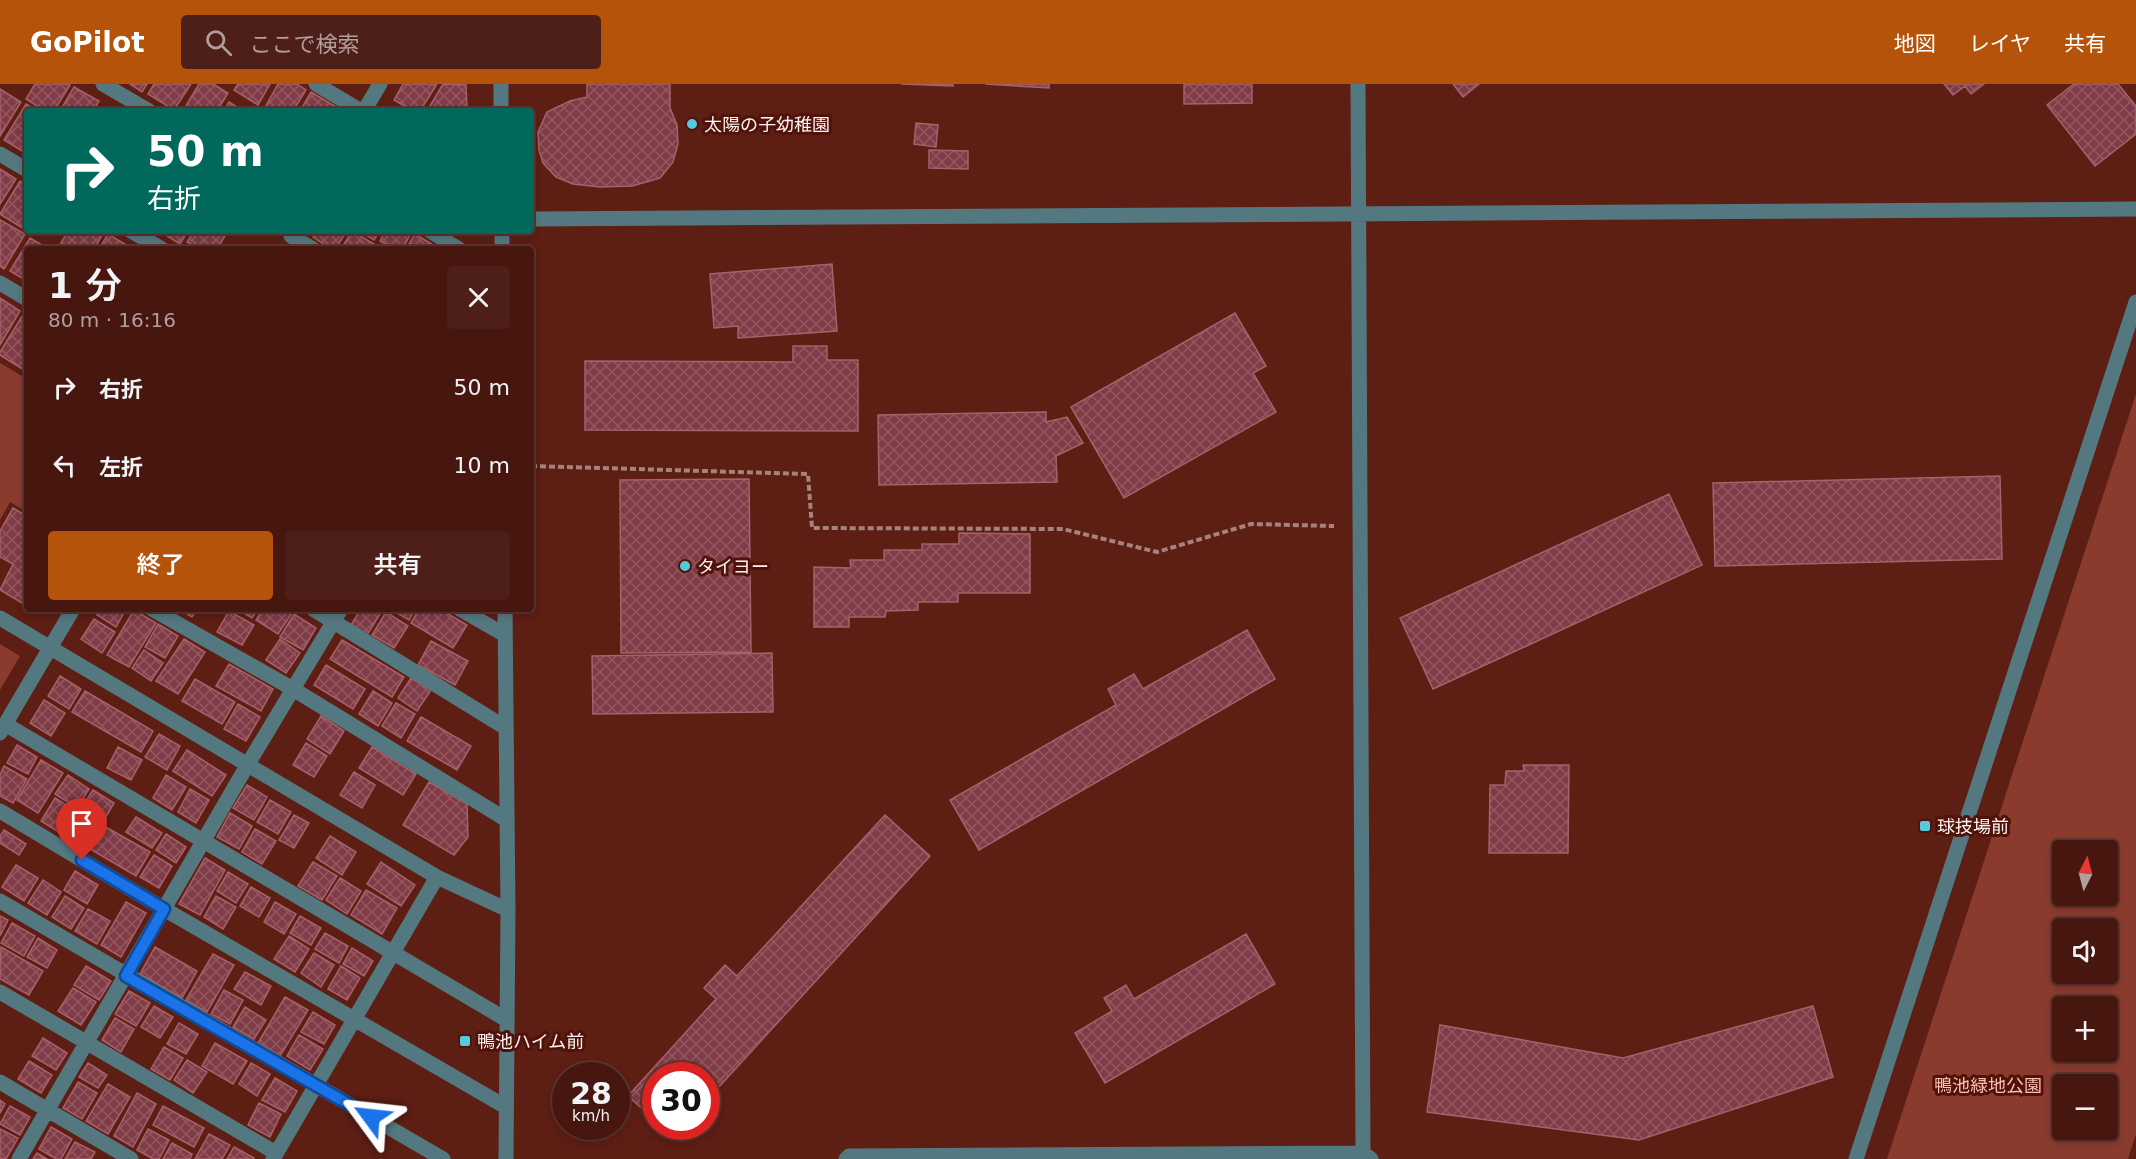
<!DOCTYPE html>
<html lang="ja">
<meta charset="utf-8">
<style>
:root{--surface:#46160f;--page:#4d1f18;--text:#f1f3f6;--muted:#b09f9e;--line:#5e352f;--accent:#b45309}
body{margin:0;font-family:"DejaVu Sans","Noto Sans JP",sans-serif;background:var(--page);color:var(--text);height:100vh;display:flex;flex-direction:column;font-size:22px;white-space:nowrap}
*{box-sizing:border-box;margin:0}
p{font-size:20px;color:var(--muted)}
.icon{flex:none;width:33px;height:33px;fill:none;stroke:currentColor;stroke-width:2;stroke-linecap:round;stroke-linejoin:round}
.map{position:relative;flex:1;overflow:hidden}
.details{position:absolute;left:24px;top:162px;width:510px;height:366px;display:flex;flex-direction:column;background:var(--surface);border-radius:6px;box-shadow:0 3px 9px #0003,0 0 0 2px var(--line)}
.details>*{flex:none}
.top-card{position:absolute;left:24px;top:24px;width:510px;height:126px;border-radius:6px;box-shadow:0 3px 9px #0003,0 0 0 2px var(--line);background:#00695c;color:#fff;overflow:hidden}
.needle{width:39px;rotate:6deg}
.buttons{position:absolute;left:2052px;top:756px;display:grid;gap:12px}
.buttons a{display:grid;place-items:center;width:66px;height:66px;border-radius:6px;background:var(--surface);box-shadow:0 3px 9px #0003,0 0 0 2px var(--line);font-size:30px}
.speed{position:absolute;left:552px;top:978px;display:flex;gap:12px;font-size:30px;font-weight:700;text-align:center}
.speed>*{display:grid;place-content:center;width:78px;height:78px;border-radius:50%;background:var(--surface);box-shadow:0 3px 9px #0003,0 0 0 2px var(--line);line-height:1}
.speed small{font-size:15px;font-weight:400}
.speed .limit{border:9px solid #d22;background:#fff;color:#111}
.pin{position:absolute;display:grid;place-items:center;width:51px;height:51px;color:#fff;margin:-62px -26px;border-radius:50% 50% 50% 0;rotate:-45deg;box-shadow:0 0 6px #0007}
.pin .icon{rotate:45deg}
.me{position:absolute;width:66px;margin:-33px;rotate:300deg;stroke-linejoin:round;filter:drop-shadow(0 0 4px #0008)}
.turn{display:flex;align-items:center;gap:21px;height:126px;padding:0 24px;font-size:27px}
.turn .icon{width:78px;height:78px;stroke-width:2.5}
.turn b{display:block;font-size:42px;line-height:51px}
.round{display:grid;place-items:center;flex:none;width:63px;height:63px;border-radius:6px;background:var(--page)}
.overview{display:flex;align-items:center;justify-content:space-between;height:102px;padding:0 24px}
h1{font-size:36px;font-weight:600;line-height:45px}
.button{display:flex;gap:12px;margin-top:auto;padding:12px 24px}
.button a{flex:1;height:69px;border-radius:6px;background:var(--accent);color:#fff;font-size:24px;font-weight:600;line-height:69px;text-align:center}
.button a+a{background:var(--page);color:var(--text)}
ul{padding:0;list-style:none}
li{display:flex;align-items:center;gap:18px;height:78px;padding:0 24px}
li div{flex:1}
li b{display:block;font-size:22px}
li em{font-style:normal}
header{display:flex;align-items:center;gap:36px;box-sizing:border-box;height:84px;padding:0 30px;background:var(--accent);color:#fff}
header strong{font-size:28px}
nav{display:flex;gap:33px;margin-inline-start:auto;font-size:21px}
.search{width:420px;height:54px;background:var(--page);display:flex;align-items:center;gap:15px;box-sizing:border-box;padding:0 21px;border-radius:6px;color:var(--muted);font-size:22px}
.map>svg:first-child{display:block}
.green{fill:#8a3b2e;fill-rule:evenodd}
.building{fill:url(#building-cross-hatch);stroke:#a8606a;stroke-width:1.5}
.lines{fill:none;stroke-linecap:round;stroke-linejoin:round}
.path{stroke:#a7827c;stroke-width:4;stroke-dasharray:6 3;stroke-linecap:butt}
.minor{stroke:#54787f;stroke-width:15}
.route-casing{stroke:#114b97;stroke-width:15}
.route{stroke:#1a73e8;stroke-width:10}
.poi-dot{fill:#55cadf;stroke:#511309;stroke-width:2}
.labels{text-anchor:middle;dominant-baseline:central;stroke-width:6;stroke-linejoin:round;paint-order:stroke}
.poi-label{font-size:18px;fill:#fbf2f1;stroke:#511309;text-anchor:start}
.park-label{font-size:18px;fill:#fcbfb3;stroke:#511309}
</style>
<header>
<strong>GoPilot</strong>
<div class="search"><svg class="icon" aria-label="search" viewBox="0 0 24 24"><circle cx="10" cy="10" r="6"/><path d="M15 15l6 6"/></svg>ここで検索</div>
<nav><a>地図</a><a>レイヤ</a><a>共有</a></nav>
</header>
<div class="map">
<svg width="2136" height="1075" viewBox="0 0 2136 1075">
<defs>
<pattern id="building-cross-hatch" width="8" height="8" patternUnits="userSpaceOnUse" patternTransform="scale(1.5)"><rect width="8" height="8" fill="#7f3b46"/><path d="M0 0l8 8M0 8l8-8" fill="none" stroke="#925861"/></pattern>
</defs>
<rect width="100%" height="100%" fill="#5d1e14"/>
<path class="green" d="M0,279L27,295V428L10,418L0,436Z
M2136,310V1050L2128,1075H1887ZM2062,766H2108V812H2062ZM2062,844H2108V890H2062ZM2062,922H2108V968H2062ZM2062,1000H2108V1046H2062Z
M0,560L20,572L0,606Z"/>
<path class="building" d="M35,0H67L70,1L54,27H45L26,15Z
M130,0H147L142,8Z
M154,0H191L174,26L148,10Z
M199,0H213L228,9L217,27H183Z
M238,0H270L258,21L234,6Z
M278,0H297L306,6L293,27H263Z
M403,0H437L420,27H413L394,16Z
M443,0L466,1L467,27H427Z
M587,0H670V24L677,41L678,60L673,78L660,94L632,102L600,103L573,100L556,93L543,79L539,66L538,48L547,28L570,17L587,13Z
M901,0H953V2Z
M985,0H1049V4Z
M1184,0H1252V19L1184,20Z
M1453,0H1479L1463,13Z
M1944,0H1984L1971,10L1965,2L1953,11Z
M2074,0H2118L2136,22V50L2095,82L2047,21Z
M74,3L99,17L93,27H60Z
M0,5L21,18L0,52Z
M311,8L338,24L336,27H300Z
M229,18L243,27H224Z
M26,20L37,27H27V70L4,56Z
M916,39L938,41L936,63L914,60Z
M929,66L968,67V85L929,84Z
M0,85L16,95L0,120Z
M20,97L27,102V147L0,130Z
M0,136L25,150L4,185L0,182Z
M68,147H103L104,148L94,165H61L58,164Z
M159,147H188L180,160Z
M194,147H228L217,165H199L187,158Z
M317,147H347L335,165H331L313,153Z
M352,147L374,160L371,165H341Z
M359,147H380L374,156Z
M385,147H410L412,148L402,165H393L380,157Z
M108,150L133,165H99Z
M415,150L440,165H406Z
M30,154L49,165H27V197L10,187Z
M832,180L837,247L738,254V242L714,244L710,190Z
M0,214L20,227L0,261Z
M24,229L27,231V282L24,286L0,271V268Z
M1235,229L1266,282L1253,289L1276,328L1124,414L1071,323Z
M793,262H827V276H858V347L585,346V277L793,278Z
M1046,328V338L1067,333L1083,359L1056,372L1057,398L879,401L878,331Z
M2000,392L2002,475L1715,482L1713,399Z
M749,395L751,568L621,569L620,396Z
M1669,410L1702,481L1433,605L1400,534Z
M13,424L27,432V522L0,506L13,480L0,473V447Z
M959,449L1030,450V509H958V518H918V526L886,527L885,533H849V543H814V483L851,484L850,476H884V466H922V460H959Z
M100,525H126L116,543L97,531Z
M179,525H197L192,533Z
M237,525H258L252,534Z
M263,525H286L292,529L278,550L256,536Z
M361,525L382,527L367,551L351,541Z
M390,525H415L409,536Z
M419,525H440L467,541L453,564L411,539Z
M134,526L156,539L129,583L107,571Z
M229,527L254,541L242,561L217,548Z
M386,528L408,542L394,564L372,551Z
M294,530L316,544L303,566L280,553Z
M94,535L115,548L102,569L81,555Z
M158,540L178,552L165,574L145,563Z
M1247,546L1275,595L979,766L950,716L1116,621L1108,605L1134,590L1143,605Z
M184,555L205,568L178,610L156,597Z
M280,555L300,569L286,589L266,576Z
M342,556L404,593L392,613L330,575Z
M431,557L468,577L455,601L418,581Z
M144,566L163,579L151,597L132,584Z
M772,569L773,628L593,630L592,572Z
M229,580L273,605L261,627L216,602Z
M326,581L365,605L353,625L314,601Z
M60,592L81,605L69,625L48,612Z
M411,594L431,606L417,627L398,614Z
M195,595L235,618L222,640L182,617Z
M85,607L153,647L141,668L72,628Z
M373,607L392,619L378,642L359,630Z
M44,616L65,629L51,652L30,639Z
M396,619L415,630L401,654L382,642Z
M238,620L260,633L246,657L224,645Z
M321,632L344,647L330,670L307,655Z
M421,633L471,662L457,686L407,657Z
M159,650L180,662L167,686L145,673Z
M306,659L327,672L314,693L293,681Z
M17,661L37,673L28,690L7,679Z
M118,663L142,676L131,696L107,684Z
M372,663L416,690L403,711L359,684Z
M187,666L226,691L212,712L173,687Z
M41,676L63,689L38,729L17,716Z
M1523,681H1569L1568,769H1489L1490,701H1505L1506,687H1524Z
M4,682L27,695L13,719L0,712V691Z
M354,688L375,701L362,724L340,711Z
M68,691L89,705L77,724L55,710Z
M166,691L186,703L172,726L153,714Z
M429,698L467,720L468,753L454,771L403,741Z
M247,701L267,713L254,736L233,724Z
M190,705L209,716L196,739L178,728Z
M93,706L114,719L103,738L81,724Z
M55,714L97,740L83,763L41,737Z
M270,716L291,728L278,750L257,738Z
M230,729L252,742L239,765L217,753Z
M294,731L309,739L294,764L279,756Z
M885,731L930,772L706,1017V992H656V1037L628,1012L716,915L704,904L725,881L737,892Z
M136,733L162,749L152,764L126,748Z
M104,742L150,768L136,792L90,765Z
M255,745L276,757L262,780L242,768Z
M4,746L26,760L19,771L0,759V752Z
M166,750L186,763L176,779L156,766Z
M330,752L356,768L342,791L316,774Z
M154,771L172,782L159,804L140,793Z
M205,774L225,786L200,831L179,820Z
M313,778L337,792L322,816L298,802Z
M381,778L415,801L401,822L367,800Z
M16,781L38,794L24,817L2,803Z
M75,787L98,801L87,820L64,806Z
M228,788L248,800L236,819L217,807Z
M340,794L361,807L347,830L326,816Z
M43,796L61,808L47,831L28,819Z
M251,803L270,814L259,833L240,822Z
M366,806L397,824L382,850L351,831Z
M65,812L84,824L71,845L52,833Z
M216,812L236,823L223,845L204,833Z
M126,818L146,829L121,873L101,861Z
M275,818L296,830L284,850L264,838Z
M88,825L110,837L97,860L75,847Z
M0,832L8,836L0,852Z
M300,832L321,844L311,861L290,849Z
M12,839L35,852L24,872L1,859Z
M325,849L348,862L339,879L315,865Z
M1246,850L1275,900L1105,999L1075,949L1112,927L1104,914L1126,901L1134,915Z
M289,852L309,865L295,888L274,875Z
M38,854L57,866L47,884L27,873Z
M1,863L43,887L29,911L0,895Z
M155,863L197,887L182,914L140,890Z
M352,864L373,877L364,892L343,880Z
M314,869L334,881L321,903L301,889Z
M213,870L234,881L207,928L186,916Z
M86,882L111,897L99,916L74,901Z
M341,882L360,894L347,916L328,905Z
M245,888L271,902L261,921L234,905Z
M73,904L96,918L81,941L58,927Z
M224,906L243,916L230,940L211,930Z
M129,907L150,919L136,942L115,930Z
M285,913L308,926L280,972L258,959Z
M154,922L173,933L160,954L141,943Z
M1813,922L1833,993L1639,1056L1427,1028L1440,941L1623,974Z
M245,923L266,936L254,955L233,943Z
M313,928L335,941L324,960L301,948Z
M115,934L134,945L121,968L102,956Z
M179,939L198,950L186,970L167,960Z
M299,951L323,965L310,986L287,972Z
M43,954L67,969L56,986L32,972Z
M215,959L247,977L233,1000L202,982Z
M164,963L183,974L170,996L151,985Z
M187,976L207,988L193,1009L174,996Z
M29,977L52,991L41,1009L18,995Z
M88,979L107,991L98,1004L79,993Z
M251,979L270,990L257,1012L239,1000Z
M275,994L297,1007L285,1028L262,1016Z
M78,998L97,1009L82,1035L63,1024Z
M108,1000L130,1013L108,1050L86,1037Z
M137,1009L156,1020L133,1063L114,1052Z
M0,1016L5,1020L0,1029Z
M259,1019L281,1030L270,1053L248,1041Z
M10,1022L30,1033L20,1051L0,1040Z
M163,1022L204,1044L194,1063L153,1041Z
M662,1042H683L674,1053Z
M51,1043L72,1055L61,1075H56L39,1065Z
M0,1045L18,1054L6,1075L0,1074Z
M148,1045L169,1056L159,1075H153L137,1066Z
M209,1050L230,1061L222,1075H195Z
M75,1058L95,1068L91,1075H65Z
M172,1059L192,1070L190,1075H163Z
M234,1063L254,1074L253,1075H227Z
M37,1069L47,1075H33Z"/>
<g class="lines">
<path class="path" d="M531,382L808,390L812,444L1063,445L1157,468L1251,440L1334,442"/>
<path class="minor" d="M103,0L149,27
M316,0L361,27
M501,0V27
M1358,0L1363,1069L1371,1075
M364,27L380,0
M0,70L27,86
M531,135L2136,125
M131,147L162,165
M430,147L459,165
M502,147V165
M291,152L313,165
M0,199L27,215
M152,525L293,605L507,736
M313,525L506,644
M460,525L505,551
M505,525L508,826L506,1075
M0,534L437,793L508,826
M5,640L507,936
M0,649L73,525
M0,727L164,825L506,1023
M0,817L443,1075
M0,908L276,1069
M0,998L131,1075
M19,1075L248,680L341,525
M273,1075L437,793
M846,1075L849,1072L1363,1069
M1856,1075L2136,218"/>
</g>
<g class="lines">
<g class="route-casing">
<path id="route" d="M82,776L164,825L126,892L371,1033"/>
</g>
<use href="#route" class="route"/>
</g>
<g class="poi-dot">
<circle cx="692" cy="40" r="6"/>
<circle cx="685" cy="482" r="6"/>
<rect x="1919" y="736" width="12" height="12" rx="3"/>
<rect x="459" y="951" width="12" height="12" rx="3"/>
</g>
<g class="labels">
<g class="poi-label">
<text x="704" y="40">太陽の子幼稚園</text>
<text x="697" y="482">タイヨー</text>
<text x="1937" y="742">球技場前</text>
<text x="477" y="957">鴨池ハイム前</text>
</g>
<g class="park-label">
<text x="1988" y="1001">鴨池緑地公園</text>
</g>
</g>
</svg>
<div class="buttons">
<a><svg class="needle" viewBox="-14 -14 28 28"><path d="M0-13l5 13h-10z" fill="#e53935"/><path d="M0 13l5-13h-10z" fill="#b09f9e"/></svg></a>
<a><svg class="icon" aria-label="sound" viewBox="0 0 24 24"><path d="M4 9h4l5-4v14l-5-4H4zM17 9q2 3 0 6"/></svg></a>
<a>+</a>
<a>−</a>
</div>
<div class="speed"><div>28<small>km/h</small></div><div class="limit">30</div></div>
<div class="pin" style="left:82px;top:776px;background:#d93025"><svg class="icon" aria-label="arrive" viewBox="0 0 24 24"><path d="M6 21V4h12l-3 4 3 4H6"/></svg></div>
<svg class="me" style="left:371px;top:1033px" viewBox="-20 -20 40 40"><path d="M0-17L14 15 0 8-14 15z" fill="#1a73e8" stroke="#fff" stroke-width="4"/></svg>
<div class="top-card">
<div class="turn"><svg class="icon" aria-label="right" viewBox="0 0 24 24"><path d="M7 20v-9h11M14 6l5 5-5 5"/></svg><div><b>50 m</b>右折</div></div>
</div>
<section class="details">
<div class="overview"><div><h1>1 分</h1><p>80 m · 16:16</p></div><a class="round"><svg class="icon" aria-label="close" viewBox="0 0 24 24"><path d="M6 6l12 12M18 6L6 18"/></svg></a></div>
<ul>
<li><svg class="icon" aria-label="right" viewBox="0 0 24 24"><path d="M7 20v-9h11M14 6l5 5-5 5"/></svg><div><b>右折</b></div><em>50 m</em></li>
<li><svg class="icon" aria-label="left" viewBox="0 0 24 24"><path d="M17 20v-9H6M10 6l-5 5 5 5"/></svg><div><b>左折</b></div><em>10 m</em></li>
</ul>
<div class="button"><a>終了</a><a>共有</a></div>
</section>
</div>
